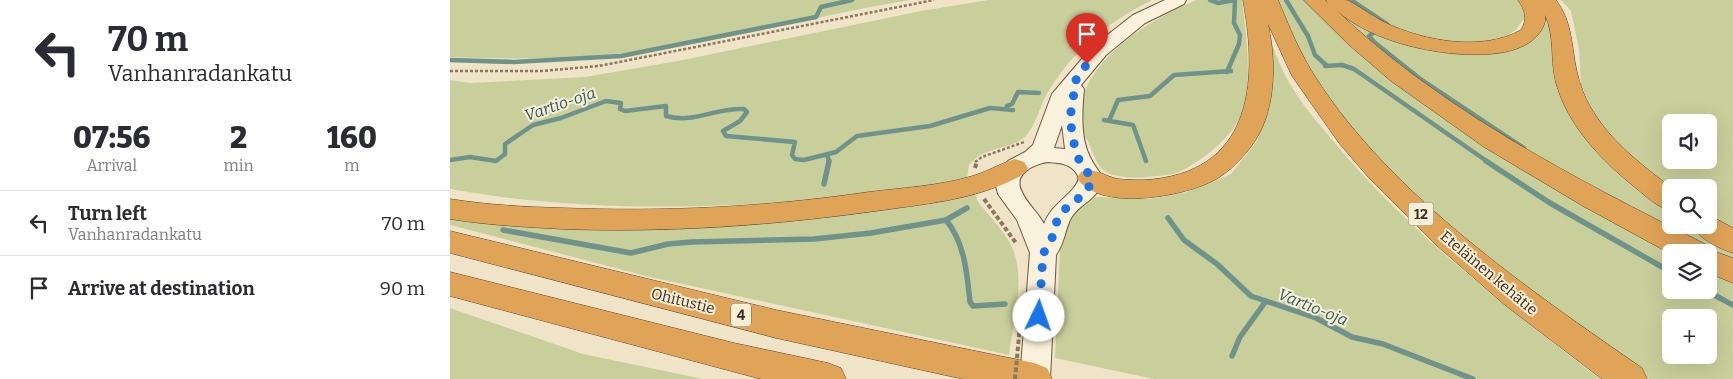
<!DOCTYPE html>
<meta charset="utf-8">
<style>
:root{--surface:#fff;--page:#f2f2f3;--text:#2b2b33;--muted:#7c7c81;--line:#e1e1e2}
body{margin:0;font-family:Bitter,serif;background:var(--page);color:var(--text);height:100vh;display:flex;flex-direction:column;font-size:19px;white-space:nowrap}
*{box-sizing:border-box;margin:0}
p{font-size:16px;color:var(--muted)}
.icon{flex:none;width:28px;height:28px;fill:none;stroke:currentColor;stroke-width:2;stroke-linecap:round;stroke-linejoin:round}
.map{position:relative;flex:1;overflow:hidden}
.details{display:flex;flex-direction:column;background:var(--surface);width:450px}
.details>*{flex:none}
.hud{background:#fff;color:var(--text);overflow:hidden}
.tools{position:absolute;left:1212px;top:114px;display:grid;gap:10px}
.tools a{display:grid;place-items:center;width:55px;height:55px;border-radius:8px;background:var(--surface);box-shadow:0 5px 20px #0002;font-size:25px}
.pin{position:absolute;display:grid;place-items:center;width:42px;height:42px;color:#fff;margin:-51px -21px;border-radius:50% 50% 50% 0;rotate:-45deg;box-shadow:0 0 5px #0007}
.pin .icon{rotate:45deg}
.me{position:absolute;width:55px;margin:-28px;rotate:3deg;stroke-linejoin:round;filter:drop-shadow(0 0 4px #0008)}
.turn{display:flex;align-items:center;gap:18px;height:105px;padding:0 25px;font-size:22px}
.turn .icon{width:65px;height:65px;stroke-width:2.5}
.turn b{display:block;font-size:35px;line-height:42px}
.eta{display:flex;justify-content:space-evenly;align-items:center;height:85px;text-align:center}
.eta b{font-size:30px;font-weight:800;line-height:35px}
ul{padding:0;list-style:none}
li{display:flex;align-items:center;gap:15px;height:65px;padding:0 25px;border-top:1px solid var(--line)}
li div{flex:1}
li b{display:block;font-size:19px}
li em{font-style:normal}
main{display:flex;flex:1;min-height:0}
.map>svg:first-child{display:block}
.green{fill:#c9cf9b;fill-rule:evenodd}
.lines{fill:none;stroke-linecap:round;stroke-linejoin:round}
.stream-far1{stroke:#6f938a;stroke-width:4.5}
.stream{stroke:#6f938a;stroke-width:5.5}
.secondary-casing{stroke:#6f573f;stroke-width:2}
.highway-casing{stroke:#5b4430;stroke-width:1}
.path-far1{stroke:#8d765c;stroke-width:2.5;stroke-dasharray:3 2;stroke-linecap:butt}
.path{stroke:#8d765c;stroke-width:4;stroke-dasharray:4.5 2.5;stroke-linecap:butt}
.secondary{fill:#faf1dc;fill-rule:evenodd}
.highway{fill:#e0a458;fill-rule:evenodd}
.path-bridge{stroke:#8d765c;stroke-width:4;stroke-dasharray:4.5 2.5;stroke-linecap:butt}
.route{stroke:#1a73e8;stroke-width:9;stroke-dasharray:0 16.2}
.labels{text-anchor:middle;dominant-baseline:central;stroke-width:4;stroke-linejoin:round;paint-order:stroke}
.shield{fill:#f7eed8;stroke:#756857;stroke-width:1}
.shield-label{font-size:14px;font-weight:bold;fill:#3d2e20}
.street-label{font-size:15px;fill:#3d2e20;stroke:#f7eed8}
.water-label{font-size:16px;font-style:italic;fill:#2f5d5a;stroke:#f7eed8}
</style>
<main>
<section class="details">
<div class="hud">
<div class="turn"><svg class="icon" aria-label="left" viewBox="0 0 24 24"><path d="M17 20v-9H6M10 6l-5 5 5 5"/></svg><div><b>70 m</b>Vanhanradankatu</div></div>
</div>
<div class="eta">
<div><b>07:56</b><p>Arrival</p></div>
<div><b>2</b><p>min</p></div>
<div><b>160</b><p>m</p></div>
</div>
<ul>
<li><svg class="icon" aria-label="left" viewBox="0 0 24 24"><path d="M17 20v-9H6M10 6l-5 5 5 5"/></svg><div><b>Turn left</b><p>Vanhanradankatu</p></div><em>70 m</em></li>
<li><svg class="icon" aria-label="arrive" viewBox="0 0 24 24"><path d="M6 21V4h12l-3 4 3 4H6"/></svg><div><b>Arrive at destination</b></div><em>90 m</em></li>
</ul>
</section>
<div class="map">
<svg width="1283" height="379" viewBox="0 0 1283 379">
<rect width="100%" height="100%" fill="#f0e4c8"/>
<path class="green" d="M0,0H460C381,13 302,34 223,47C149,59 75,60 0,57Z
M538,0H702C660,21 625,48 600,89C591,102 588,120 578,133C569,147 544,147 530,155C526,157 522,162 519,165L517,179C470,186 422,195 374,199C250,210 124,211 0,189V80L20,83L135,77L228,61L471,11Z
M747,0H792C796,32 803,82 792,113C785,135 748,165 726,173C721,175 713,175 707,176C691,178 666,180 652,169C646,163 642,150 638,142C605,76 696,20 747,0Z
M827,0H855L917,60L1221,252V290H1259V269L1283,282V379C1267,379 1211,379 1200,379C1193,376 1185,368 1178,364C1152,347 1126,329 1102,309C995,224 876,133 827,0ZM1221,318H1259V355H1221Z
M895,0H1068L1076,16C1072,20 1069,27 1064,31C1054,39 1037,41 1024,42C976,44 935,25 895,0Z
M1111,0H1283V230L1259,214V188L1221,187L1188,164L1146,118L1131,85L1129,49L1121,11ZM1221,122H1259V160H1221Z
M880,4L956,43L1056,50L1085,39L1096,23L1088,4L1097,8L1111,87L1214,207L1221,212V225H1243L1283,249V263L1070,149L954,72Z
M818,33C824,49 830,67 839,82C851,104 868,123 884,142C960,234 1057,307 1150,379H704L605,358L610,250L621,218L645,197L700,199L737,192L781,174L807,141L819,109L822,79Z
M525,194L528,202C540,217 557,233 564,252C575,283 563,323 559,355L200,277L0,225V216L423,209Z
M0,308L133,354L253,379H0Z"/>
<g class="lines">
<path class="stream-far1" d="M760,0L768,3L785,0L784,23L790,35L789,44L777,72
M836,0L858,36L865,55L877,66
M901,0L937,24
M923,33L919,36L924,42L969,78L1074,148
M0,60L64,62L171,56L366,17L371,7L402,0
M875,66L892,65L904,69L1038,162
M557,106L562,104L568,92L589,93
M654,120L683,125L696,161
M659,121L668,100L700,96L724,75L781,71
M377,154L379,162
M0,160L20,157L46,161L55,154V144L83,125L111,118L156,101L171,103L170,109L175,111L216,106V116C246,124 265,107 294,109L297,112L290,121L273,131L276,136L345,142L342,155L345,159L354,160L386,152L407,136L480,126L540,108L563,110"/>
<path class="stream" d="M1036,161L1100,203L1221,272
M374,184L379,161
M718,218L734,240L767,264L801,296L866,318L902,337L933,344L1023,379
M496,220C515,243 517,274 520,302L523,306L555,304
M53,230L181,253L218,244L241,242L364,239L421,233L496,220L517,208
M1255,290L1283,305
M782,356L790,337L816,301"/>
<g class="secondary-casing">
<path id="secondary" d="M715,0H736L734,4L695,23L656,55L631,85L634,89C632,111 630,137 640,157C643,164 649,171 653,178C648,201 631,202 621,218C615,229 615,242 606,255L600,379H570L580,253L567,220L548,194L546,186L548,175L558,161L575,152L583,145L602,94L642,47L683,15ZM612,125L615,149L604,148ZM598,162C612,163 623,164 629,178C625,194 602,202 594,224C588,212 577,204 572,192C562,174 584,164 598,162Z"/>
</g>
<g class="highway-casing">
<path id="highway" d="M793,0H828C839,26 850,54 866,78C941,195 1079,290 1192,368L1197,379H1152L1055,305L985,244L919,178L889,143L842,76L818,24C827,64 826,115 800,148C788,163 774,177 756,184C727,197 648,211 627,178L631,172C646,167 653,176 668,179C676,180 686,180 694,180C801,174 809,85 793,0Z
M854,0H875L878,3L876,0C883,0 889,0 896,0C902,1 926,19 936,23C974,41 1032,52 1071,30C1078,19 1075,10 1068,0H1106C1123,23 1121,46 1127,72C1138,124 1182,158 1222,188L1221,211C1207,207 1197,197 1186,188C1152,161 1118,126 1106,83C1100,60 1105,36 1095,15C1096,22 1094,26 1090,32C1066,68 977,53 943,41C922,34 902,24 886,10C993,111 1124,178 1255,244L1257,249L1283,258V283L1259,273V252L1221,254L1133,206L1034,147L941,81L898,44Z
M565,159L574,162L578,168L574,174C530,199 482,203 433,210C327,225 220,233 113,229C75,227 37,225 0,219V199C38,205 75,207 113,208C215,212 317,207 419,192C452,188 487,186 519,177C535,173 549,164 565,159Z
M1259,215L1283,228V253C1268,248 1249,239 1242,225H1259Z
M0,231L326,310L584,363L597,368L602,379H513L326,338L0,253Z
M0,272L284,343L378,363L391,368L396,379H311L0,296Z"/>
</g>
<path class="path-far1" d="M0,71H92L149,66L484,0
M525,162L532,157L574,142"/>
<path class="path" d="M525,168L527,161
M534,199L566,243"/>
<use href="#secondary" class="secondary"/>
<use href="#highway" class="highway"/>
<path class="path-bridge" d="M565,379L571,315"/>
</g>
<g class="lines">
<path class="route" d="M589,316L593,254L602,238L606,223L614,210L635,193L640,185L642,178L630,163L623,140L620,118L626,80L637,64"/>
</g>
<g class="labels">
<g class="shield">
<rect x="958.5" y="202.5" width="25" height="23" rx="4"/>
<rect x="281" y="303.5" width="20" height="23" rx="4"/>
</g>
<g class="shield-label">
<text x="971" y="214">12</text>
<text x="291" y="315">4</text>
</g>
<g class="street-label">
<text transform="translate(1039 273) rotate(40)">Eteläinen kehätie</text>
<text transform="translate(233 301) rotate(14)">Ohitustie</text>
</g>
<g class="water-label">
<text transform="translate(110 104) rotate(-19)">Vartio-oja</text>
<text transform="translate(863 307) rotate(22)">Vartio-oja</text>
</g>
</g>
</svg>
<div class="tools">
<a><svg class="icon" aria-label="sound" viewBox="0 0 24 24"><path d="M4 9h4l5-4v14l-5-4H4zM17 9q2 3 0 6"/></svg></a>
<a><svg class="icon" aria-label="search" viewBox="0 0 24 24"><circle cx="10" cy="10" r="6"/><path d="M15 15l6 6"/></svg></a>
<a><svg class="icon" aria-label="layers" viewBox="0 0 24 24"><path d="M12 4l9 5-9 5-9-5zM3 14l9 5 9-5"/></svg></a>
<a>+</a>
</div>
<div class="pin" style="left:637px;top:64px;background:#d93025"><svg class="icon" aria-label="arrive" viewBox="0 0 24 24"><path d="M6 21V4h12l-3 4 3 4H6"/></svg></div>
<svg class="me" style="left:589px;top:316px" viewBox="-20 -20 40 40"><circle r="19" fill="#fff"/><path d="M0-13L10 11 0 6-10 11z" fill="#1a73e8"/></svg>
</div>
</main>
